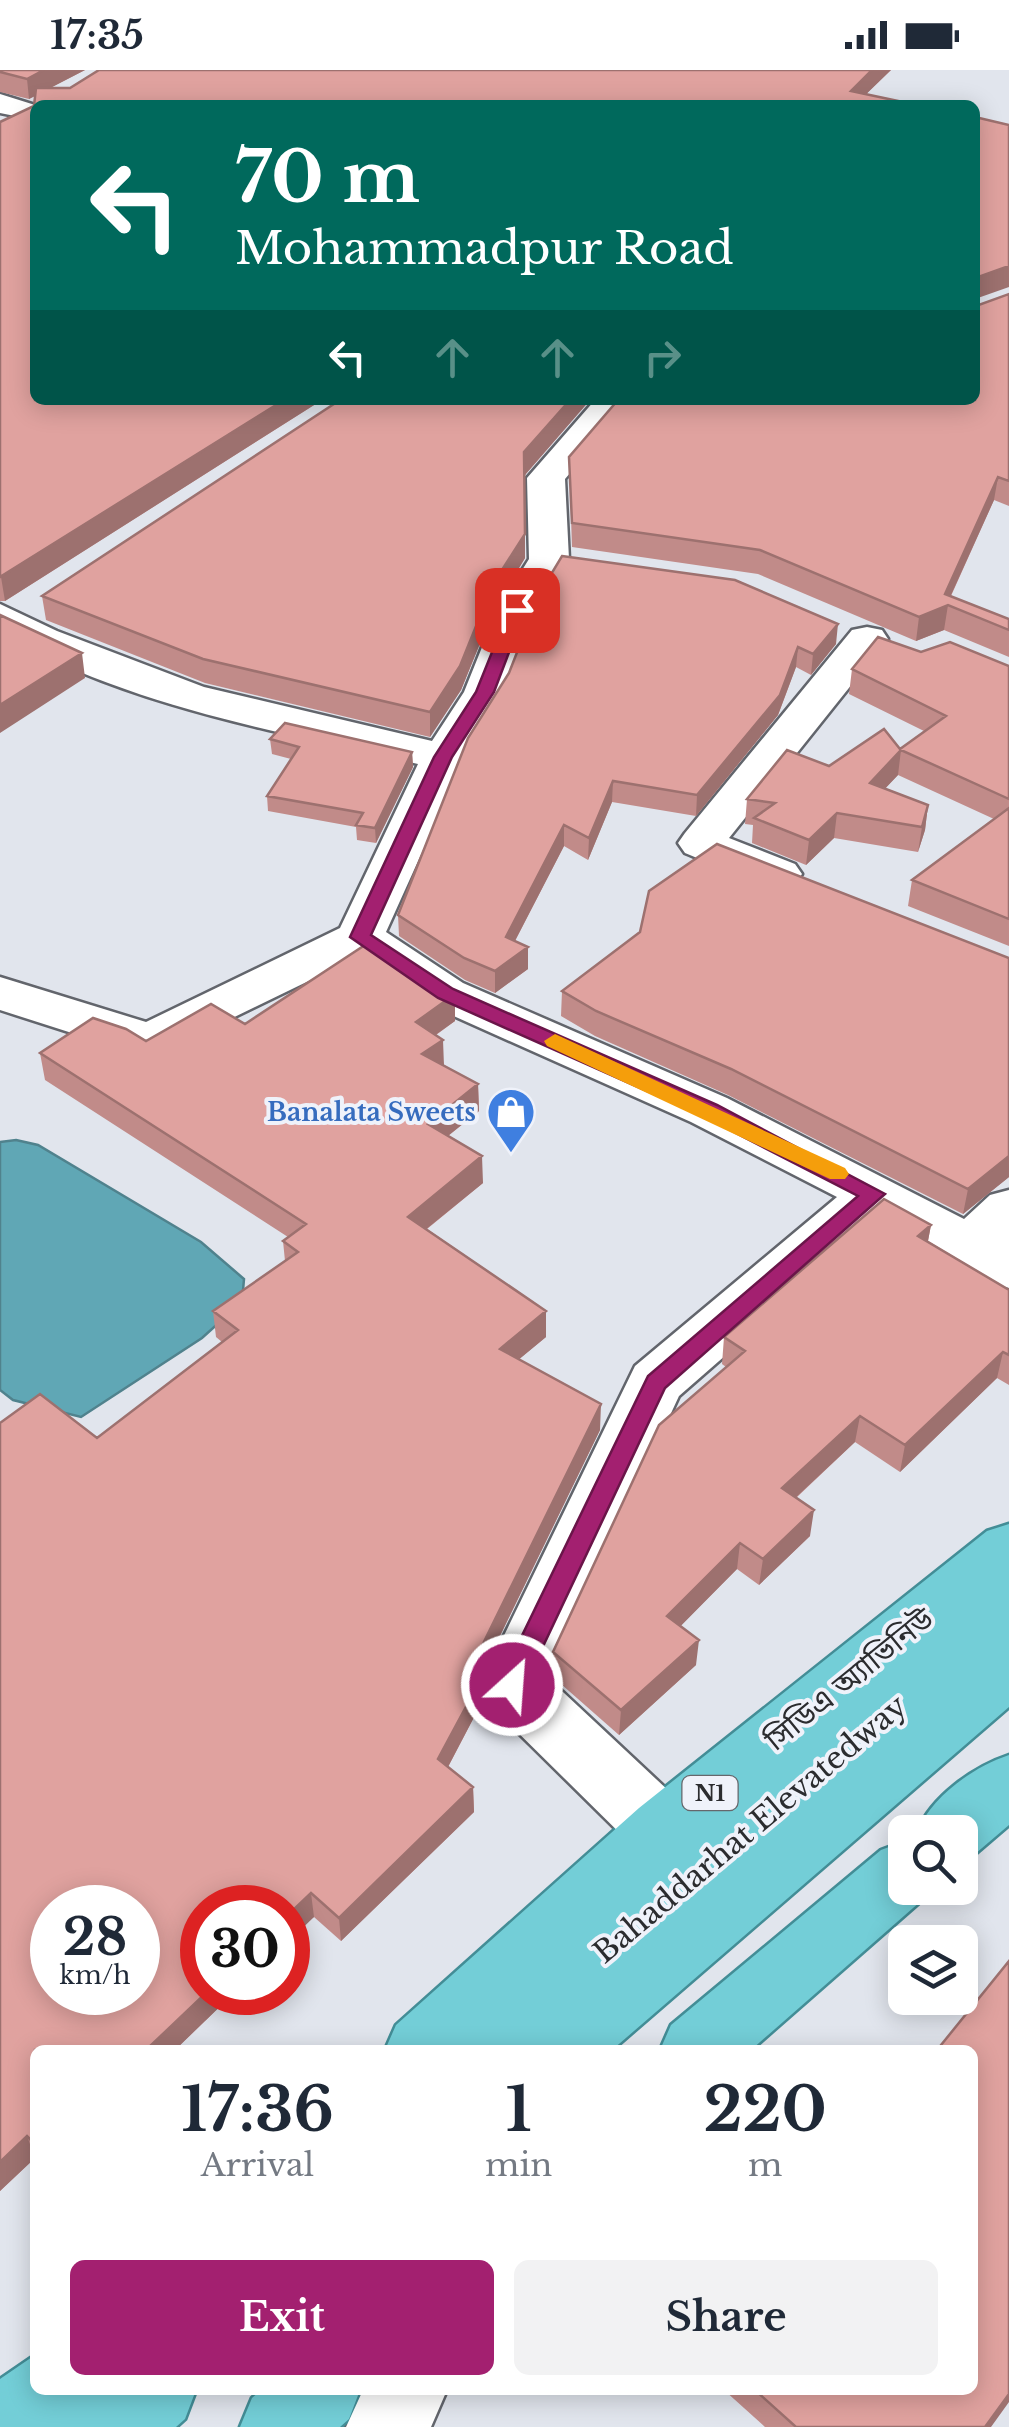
<!DOCTYPE html>
<meta charset="utf-8">
<style>
:root{--surface:#fff;--page:#f2f2f3;--text:#1f2937;--muted:#747a83;--accent:#a32070}
body{margin:0;font-family:"Libre Baskerville","Noto Sans Bengali",serif;background:var(--page);color:var(--text);height:100vh;display:flex;flex-direction:column;font-size:38px;white-space:nowrap}
*{box-sizing:border-box;margin:0}
p{font-size:32px;color:var(--muted)}
.icon{flex:none;width:55px;height:55px;fill:none;stroke:currentColor;stroke-width:2;stroke-linecap:round;stroke-linejoin:round}
.map{position:relative;flex:1;overflow:hidden}
.sheet{position:absolute;left:30px;top:1975px;width:948px;height:350px;display:flex;flex-direction:column;background:var(--surface);border-radius:15px;box-shadow:0 5px 25px #0003}
.sheet>*{flex:none}
.guide{position:absolute;left:30px;top:30px;width:950px;height:305px;border-radius:15px;box-shadow:0 5px 25px #0003;background:#00695c;color:#fff;overflow:hidden}
.buttons{position:absolute;left:888px;top:1745px;display:grid;gap:20px}
.buttons a{display:grid;place-items:center;width:90px;height:90px;border-radius:15px;background:var(--surface);box-shadow:0 5px 25px #0003;font-size:50px}
.speed{position:absolute;left:30px;top:1815px;display:flex;gap:20px;font-size:50px;font-weight:700;text-align:center}
.speed>*{display:grid;place-content:center;width:130px;height:130px;border-radius:50%;background:var(--surface);box-shadow:0 5px 25px #0003;line-height:1}
.speed small{font-size:25px;font-weight:400}
.speed .limit{border:15px solid #d22;background:#fff;color:#111}
.pin{position:absolute;display:grid;place-items:center;width:85px;height:85px;color:#fff;margin:-42px;border-radius:20px;box-shadow:0 5px 15px #0006}
.me{position:absolute;width:110px;margin:-55px;rotate:26deg;stroke-linejoin:round;filter:drop-shadow(0 0 8px #0008)}
.turn{display:flex;align-items:center;gap:35px;height:210px;padding:0 40px;font-size:45px}
.turn .icon{width:130px;height:130px;stroke-width:2.5}
.turn b{display:block;font-size:70px;line-height:85px}
.lanes{display:flex;align-items:center;height:95px;padding:0 40px;background:#0003;justify-content:center;gap:50px;direction:ltr}
.lanes .off{opacity:.35}
.eta{display:flex;justify-content:space-evenly;align-items:center;height:170px;text-align:center}
.eta b{font-size:60px;font-weight:800;line-height:70px}
.action{display:flex;gap:20px;margin-top:auto;padding:20px 40px}
.action a{flex:1;height:115px;border-radius:15px;background:var(--accent);color:#fff;font-size:40px;font-weight:800;line-height:115px;text-align:center}
.action a+a{background:var(--page);color:var(--text)}
.status{display:flex;justify-content:space-between;align-items:center;height:70px;padding:0 50px;background:var(--surface);direction:ltr}
.status svg{height:28px;fill:currentColor}
.map>svg:first-child{display:block}
.water{fill:#60a7b5;stroke:#50828d;stroke-width:2.5}
.lines{fill:none;stroke-linecap:round;stroke-linejoin:round}
.minor-casing{stroke:#62656c;stroke-width:5}
.trunk-casing{stroke:#438d96;stroke-width:5}
.minor{fill:#fff;fill-rule:evenodd}
.trunk{fill:#73ced7;fill-rule:evenodd}
.wall{fill:#c18b89}
.shaded-wall{fill:#9d716f}
.building{fill:#e0a29f;stroke:#9d716f;stroke-width:2.5;fill-rule:evenodd}
.route{fill:#a32070;stroke:#6a1549;stroke-width:2.5}
.slow{fill:#f59e0b}
.labels{text-anchor:middle;dominant-baseline:central;stroke-width:8;stroke-linejoin:round;paint-order:stroke}
.shield{fill:#eff2fa;stroke:#66676c;stroke-width:2.5}
.shield-label{font-size:22px;font-weight:bold;fill:#2b2c2f}
.shop-label{font-size:25px;font-weight:bold;fill:#366cbe;stroke:#eff2fa;text-anchor:end}
.near-street-label{font-size:30px;fill:#2b2c2f;stroke:#eff2fa}
</style>
<div class="status"><b>17:35</b><svg viewBox="0 0 49 12"><path d="M0 12V9h3v3zM5 12V6h3v6zM10 12V3h3v9zM15 12V0h3v12zM26 1h20v11H26zM47 4h2v5h-2z"/></svg></div>
<div class="map">
<svg width="1009" height="2357" viewBox="0 0 1009 2357">
<rect width="100%" height="100%" fill="#e1e5ed"/>
<path class="water" d="M16,1070L38,1075L201,1172L244,1209L242,1232L202,1268L81,1347L13,1330L0,1320V1072Z"/>
<g class="lines">
<g class="minor-casing">
<path id="minor" d="M0,24L35,35V50L0,43Z
M595,330H632L565,409L569,489L537,540L506,622L465,687L386,862L463,913L727,1028L964,1149L990,1125L1009,1120V1218L989,1212L879,1151L679,1326L548,1608L687,1738L697,1760L687,1782L663,1790L639,1782L489,1634L480,1615L635,1296L837,1127L691,1052L429,935L358,887L150,988L0,940V907L146,952L340,858L418,694C277,661 127,636 0,563V534L57,561L204,617L432,671L464,622L497,540L529,489L527,408Z
M867,557L882,560L888,569L729,768L795,794L802,804L795,814C760,823 718,796 685,783L678,773L685,763L852,560Z
M363,2320H447L431,2357H346Z"/>
</g>
<g class="trunk-casing">
<path id="trunk" d="M1009,1454V1637L612,1980H385L396,1955L639,1738L987,1461Z
M1009,1685V1755L975,1784L960,1789V1762H917C931,1727 973,1697 1009,1685Z
M905,1771V1818H932L929,1824L751,1980H660L671,1955L881,1780Z
M35,2285V2320H196L185,2349L176,2357H0V2309Z
M261,2320H360L349,2349L340,2357H240L252,2328Z"/>
</g>
<use href="#minor" class="minor"/>
<use href="#trunk" class="trunk"/>
</g>
<path class="wall" d="M0,0H85L50,18H70L99,0H891L866,24L35,330H322L5,531H0V52L34,36L35,26L29,29L0,22Z
M1009,224V436L994,430L951,526L1009,549V587L944,560L916,571L758,504L572,477L569,387L976,228V236Z
M340,330H590L525,405V488L494,539L461,620L430,667L205,613L46,550L42,526Z
M541,521L836,574L811,605L796,597L778,645L696,746L612,732L588,790L564,776L515,871L528,899L495,923L465,910L399,866L398,845L509,603Z
M921,582L1009,596V876L908,836L912,810L994,749L898,705L885,718L928,735L925,760L918,782L834,768L806,795L752,773L753,755L745,754L747,729L829,696L900,679L924,661L849,624L852,599Z
M270,669L412,682L413,697L376,773L357,770L356,757L268,741L267,726L291,689L272,684Z
M1009,888V1107L963,1144L728,1025L595,966L561,946L562,921Z
M455,951L436,965L444,995L478,1014L479,1041L448,1066L483,1113L427,1159L546,1241V1267L519,1289L600,1360L482,1603L483,1630L448,1697L473,1717L474,1742L341,1871L314,1847L202,1922H235L175,1980H35V2088L0,2121V1353L97,1368L222,1272L216,1267L213,1241L285,1191L283,1171L288,1167L45,1010L40,983L146,971L245,954Z
M931,1155L928,1171L1009,1220V1315L997,1308L900,1402L855,1372L796,1428L810,1466L759,1515L737,1499L680,1556L696,1595L619,1665L553,1607V1582L726,1297L722,1294L724,1267Z
M724,2320H972L991,2357H765Z"/>
<path class="shaded-wall" d="M44,0H85L29,29L27,9Z
M872,0H891L855,35L851,21Z
M1009,196V217L975,229V208Z
M284,330H322L5,531L1,507Z
M570,330H590L524,406V382Z
M998,407L994,430L946,536L948,535L944,560L916,571L919,547L945,524Z
M525,464V488L494,539L461,620L430,667V642L493,514Z
M838,554L836,574L811,605L813,584Z
M798,577L796,597L778,645L696,746L697,725Z
M82,583L85,608L0,663V635Z
M901,680L898,705L867,738L870,713Z
M412,682L413,697L376,773L375,758Z
M613,711L612,732L588,790L589,768Z
M928,735L925,760L918,782L922,757Z
M837,743L834,768L806,795L809,770Z
M564,755V776L506,888V867Z
M528,877V899L495,923V901Z
M455,924V951L417,978L416,952Z
M443,970L444,996L422,984Z
M478,1014L479,1041L429,1081L428,1054Z
M482,1086L483,1113L409,1173L408,1147Z
M1009,1086V1107L963,1144L968,1119Z
M931,1155L926,1181L918,1166Z
M546,1241V1267L500,1305V1279Z
M1003,1282L997,1308L900,1402L905,1375Z
M601,1334L600,1360L477,1613L476,1588Z
M860,1346L855,1372L778,1444L782,1418Z
M814,1440L810,1466L759,1515L763,1489Z
M740,1473L737,1499L665,1572L667,1546Z
M699,1570L696,1595L619,1665L621,1640Z
M483,1605V1630L439,1714L438,1689Z
M473,1717L474,1742L341,1871L339,1848Z
M311,1823L314,1847L288,1872V1845Z
M207,1922H235L175,1980H146Z
M27,2066L35,2088L0,2121V2092Z
M1009,2324V2332L991,2357H985Z"/>
<path class="building" d="M0,0H44L27,9L0,2Z
M99,0H872L851,21L917,35H35V330H284L0,507V52L34,36L36,18H70Z
M975,47L1009,55V196L975,208L976,236L1009,224V411L998,407L945,524L1009,549V560L948,535L919,547L760,480L572,453L569,387L618,330H975Z
M340,330H570L524,382L525,464L493,514L460,596L430,642L203,589L42,526Z
M562,486L735,510L838,554L813,584L798,577L780,625L697,725L613,711L589,768L564,755L506,867L528,877L495,901L464,888L398,845L468,668L509,603L541,521Z
M0,545L82,583L0,635Z
M878,567L921,582L950,572L1009,596V729L901,680L870,713L928,735L922,757L837,743L809,770L754,748L775,733L747,729L787,680L829,696L884,659L900,679L946,646L852,599Z
M285,653L412,682L375,758L356,755L363,743L267,726L299,677L270,669Z
M1009,738V849L912,810Z
M717,774L1009,888V1086L968,1119L731,999L596,941L562,921L640,862L649,821Z
M368,873L426,912L455,924L416,952L443,970L422,984L478,1014L428,1054L482,1086L408,1147L546,1241L500,1279L601,1334L476,1588L483,1605L438,1689L473,1717L339,1848L311,1823L288,1845V1838H202V1922H207L146,1980H35V2074L27,2066L0,2092V1353L40,1324L97,1368L238,1260L213,1241L298,1182L283,1171L306,1154L40,983L93,948L126,959L146,971L211,934L245,954ZM52,1838H138V1922H52Z
M884,1129L931,1155L918,1166L1009,1220V1285L1003,1282L905,1375L860,1346L782,1418L814,1440L763,1489L740,1473L667,1546L699,1570L621,1640L553,1582L659,1355L745,1281L724,1267Z
M1009,1891V2324L985,2357H796L755,2320H972V1980H937Z"/>
<path class="route" d="M517,535L525,540L494,622L452,687L371,865L453,919L717,1035L885,1124L665,1318L521,1623H502L498,1615L648,1306L858,1126L701,1045L438,928L350,867L434,687L476,622L509,540Z"/>
<path class="slow" d="M555,964L845,1098L849,1104L845,1109H830L547,976L544,971Z"/>
<defs>
<g id="shop-pin" transform="scale(2.5)"><path d="M0 17L-7.5 6A9.5 9.5 0 1 1 7.5 6Z" fill="#3f7fe0" stroke="#eff2fa"/><path d="M-5-2.5h2.3a2.7 3.5 0 0 1 5.4 0H5L5.5 6h-11ZM-1.5-2.5h3a1.5 2.3 0 0 0-3 0Z" fill="#fff"/></g>
</defs>
<g fill-rule="evenodd">
<use href="#shop-pin" x="511" y="1042"/>
</g>
<g class="labels">
<rect class="shield" x="682.5" y="1706" width="55" height="34" rx="8"/>
<g class="shield-label">
<text x="710" y="1723">N1</text>
</g>
<g class="shop-label">
<text x="476" y="1042">Banalata Sweets</text>
</g>
<g class="near-street-label">
<text transform="translate(849 1609) rotate(-39)">সিডিএ অ্যাভিনিউ</text>
<text transform="translate(750 1759) rotate(-40)">Bahaddarhat Elevatedway</text>
</g>
</g>
</svg>
<div class="buttons">
<a><svg class="icon" aria-label="search" viewBox="0 0 24 24"><circle cx="10" cy="10" r="6"/><path d="M15 15l6 6"/></svg></a>
<a><svg class="icon" aria-label="layers" viewBox="0 0 24 24"><path d="M12 4l9 5-9 5-9-5zM3 14l9 5 9-5"/></svg></a>
</div>
<div class="speed"><div>28<small>km/h</small></div><div class="limit">30</div></div>
<div class="pin" style="left:517px;top:540px;background:#d93025"><svg class="icon" aria-label="arrive" viewBox="0 0 24 24"><path d="M6 21V4h12l-3 4 3 4H6"/></svg></div>
<svg class="me" style="left:512px;top:1615px" viewBox="-20 -20 40 40"><circle r="17" fill="#a32070" stroke="#fff" stroke-width="3"/><path d="M0-11L8 9 0 5-8 9z" fill="#fff"/></svg>
<div class="guide">
<div class="turn"><svg class="icon" aria-label="left" viewBox="0 0 24 24"><path d="M17 20v-9H6M10 6l-5 5 5 5"/></svg><div><b>70 m</b>Mohammadpur Road</div></div>
<div class="lanes"><svg class="icon" aria-label="left" viewBox="0 0 24 24"><path d="M17 20v-9H6M10 6l-5 5 5 5"/></svg><svg class="icon off" aria-label="ahead" viewBox="0 0 24 24"><path d="M12 20V5M6 11l6-6 6 6"/></svg><svg class="icon off" aria-label="ahead" viewBox="0 0 24 24"><path d="M12 20V5M6 11l6-6 6 6"/></svg><svg class="icon off" aria-label="right" viewBox="0 0 24 24"><path d="M7 20v-9h11M14 6l5 5-5 5"/></svg></div>
</div>
<section class="sheet">
<div class="eta">
<div><b>17:36</b><p>Arrival</p></div>
<div><b>1</b><p>min</p></div>
<div><b>220</b><p>m</p></div>
</div>
<div class="action"><a>Exit</a><a>Share</a></div>
</section>
</div>
